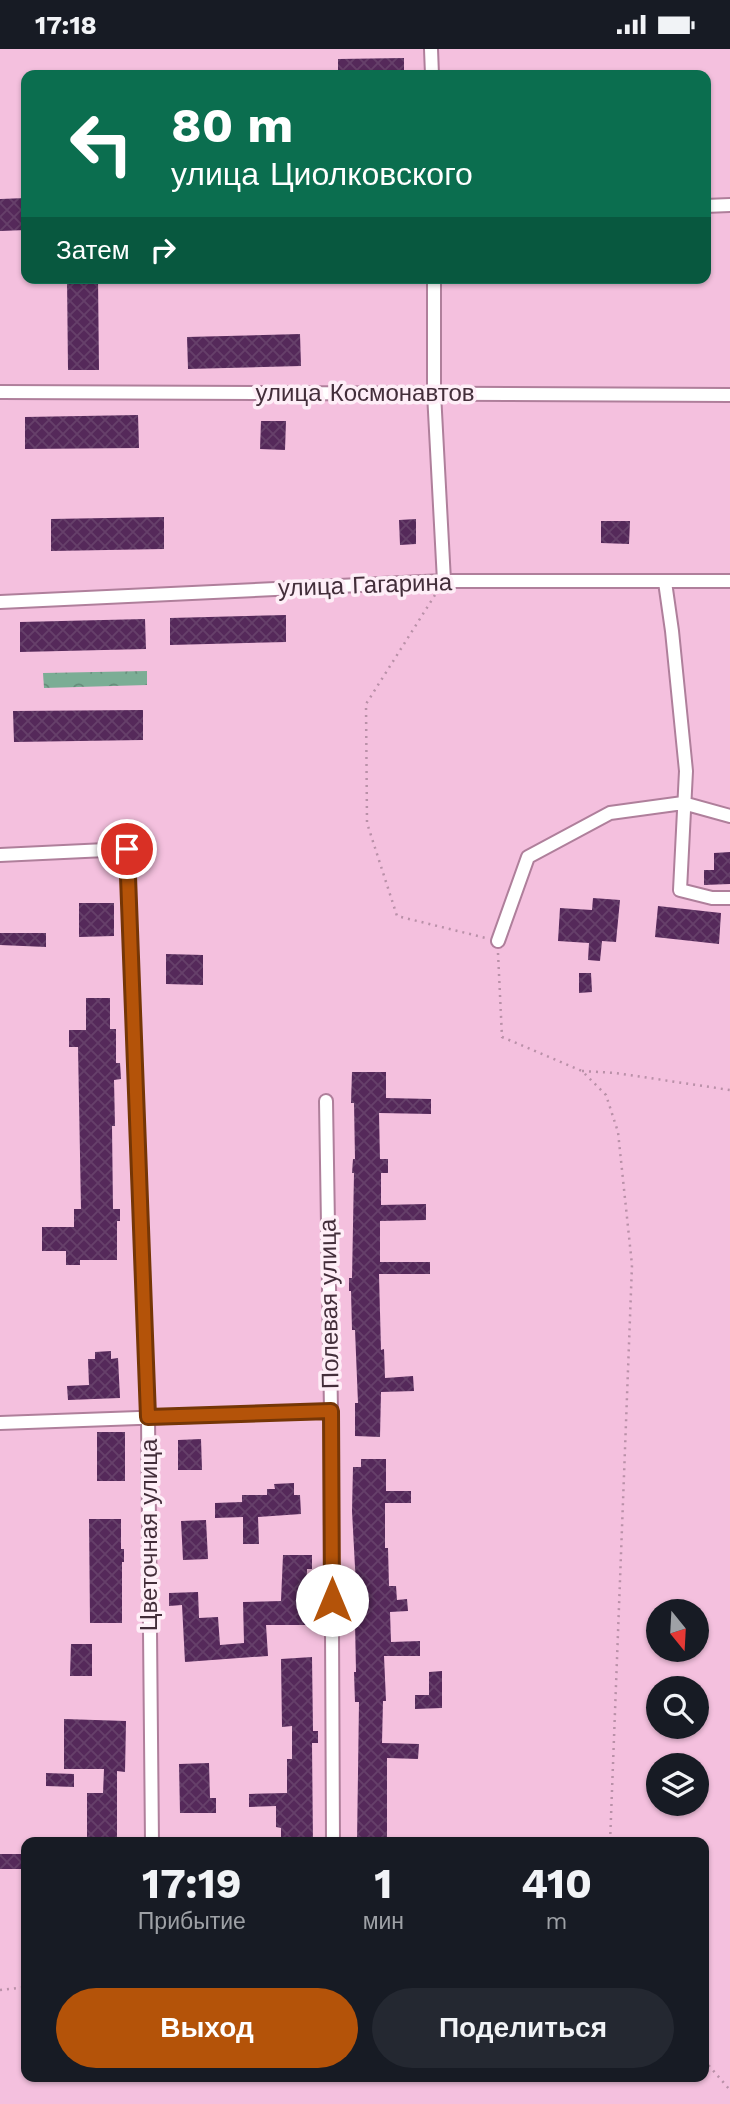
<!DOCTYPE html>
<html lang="ru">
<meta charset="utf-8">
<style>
:root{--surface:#171b24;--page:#242831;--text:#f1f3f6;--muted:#9ea1a6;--accent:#b45309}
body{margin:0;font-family:"Work Sans",sans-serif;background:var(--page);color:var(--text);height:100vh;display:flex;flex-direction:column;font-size:26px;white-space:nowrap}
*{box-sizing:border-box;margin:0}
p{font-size:23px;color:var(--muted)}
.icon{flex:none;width:38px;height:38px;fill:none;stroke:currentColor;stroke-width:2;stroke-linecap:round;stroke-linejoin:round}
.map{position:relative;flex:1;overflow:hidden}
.panel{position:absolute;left:21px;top:1788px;width:688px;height:245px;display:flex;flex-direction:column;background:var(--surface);border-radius:14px;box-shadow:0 2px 5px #0004}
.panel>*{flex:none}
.hud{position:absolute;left:21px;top:21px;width:690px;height:214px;border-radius:14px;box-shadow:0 2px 5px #0004;background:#0b6e4f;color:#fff;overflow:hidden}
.needle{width:46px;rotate:162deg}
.fabs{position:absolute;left:646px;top:1550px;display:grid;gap:14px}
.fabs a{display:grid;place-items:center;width:63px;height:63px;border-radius:50%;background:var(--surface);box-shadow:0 2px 5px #0004;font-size:35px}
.pin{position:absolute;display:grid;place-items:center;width:60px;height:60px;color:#fff;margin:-30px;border:4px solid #fff;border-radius:50%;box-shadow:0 2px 7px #0007}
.me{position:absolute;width:77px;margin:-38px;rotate:0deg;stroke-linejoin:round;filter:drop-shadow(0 0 5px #0008)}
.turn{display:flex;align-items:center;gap:24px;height:147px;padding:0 35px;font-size:32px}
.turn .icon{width:91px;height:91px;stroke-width:2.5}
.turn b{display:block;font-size:49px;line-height:60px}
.then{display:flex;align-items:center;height:66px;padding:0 35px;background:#0003;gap:14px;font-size:26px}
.eta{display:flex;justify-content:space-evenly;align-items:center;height:119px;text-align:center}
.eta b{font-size:42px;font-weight:700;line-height:49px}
.button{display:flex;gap:14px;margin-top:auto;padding:14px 35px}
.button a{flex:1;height:80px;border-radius:42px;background:var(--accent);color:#fff;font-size:28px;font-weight:700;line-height:80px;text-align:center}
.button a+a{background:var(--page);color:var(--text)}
.status{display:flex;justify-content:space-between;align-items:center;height:49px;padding:0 35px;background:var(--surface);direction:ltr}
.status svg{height:19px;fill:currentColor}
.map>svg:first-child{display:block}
.park{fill:url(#park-crowns)}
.building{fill:url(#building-cross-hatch)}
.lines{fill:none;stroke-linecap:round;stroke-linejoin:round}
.minor-casing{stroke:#af7f9b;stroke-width:16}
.path{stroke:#b990a8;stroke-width:2.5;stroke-dasharray:2 5;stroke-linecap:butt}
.minor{stroke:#fff;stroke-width:12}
.route-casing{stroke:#753606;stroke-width:18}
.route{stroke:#b45309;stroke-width:12}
.labels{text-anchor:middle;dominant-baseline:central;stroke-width:7;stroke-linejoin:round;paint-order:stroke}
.street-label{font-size:24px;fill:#432e3a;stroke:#feeef7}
</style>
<div class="status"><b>17:18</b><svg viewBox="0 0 49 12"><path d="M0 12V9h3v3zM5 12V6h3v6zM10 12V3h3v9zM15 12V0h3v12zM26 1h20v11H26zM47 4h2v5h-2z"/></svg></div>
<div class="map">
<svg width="730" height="2055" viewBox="0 0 730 2055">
<defs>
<pattern id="park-crowns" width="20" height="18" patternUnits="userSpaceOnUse" patternTransform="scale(1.75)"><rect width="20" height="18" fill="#7bad95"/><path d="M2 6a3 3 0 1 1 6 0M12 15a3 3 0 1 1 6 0" fill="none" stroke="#668d7b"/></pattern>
<pattern id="building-cross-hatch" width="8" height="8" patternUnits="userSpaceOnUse" patternTransform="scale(1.75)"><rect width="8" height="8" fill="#55295a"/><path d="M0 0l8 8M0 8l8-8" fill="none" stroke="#66406a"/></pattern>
</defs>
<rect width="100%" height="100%" fill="#f4c0de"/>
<path class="park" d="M147,622V636L44,639L43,624Z"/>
<path class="building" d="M404,9V26H338V10Z
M26,149V181L0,182V150Z
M67,229H98L99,321H68Z
M300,285L301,317L188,320L187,288Z
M138,366L139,399L25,400V368Z
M261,372H286L285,401L260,400Z
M164,468V500L51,502V470Z
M416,470V495L400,496L399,471Z
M601,472H630L629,495L601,494Z
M286,566V593L170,596V569Z
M145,570L146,600L20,603V573Z
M143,661V691L14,693L13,662Z
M730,803V835L704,836V821H714V804Z
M593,849L620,851L616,893L602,892L600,912L588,911L589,894L558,892L560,859L592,861Z
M79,854H114V887L79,888Z
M658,857L721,864L719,895L655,888Z
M0,884H46V898L0,896Z
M166,905L203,906V936L166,935Z
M579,924H591L592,943L579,944Z
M86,949H110V980H116V1014H120L121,1030L114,1031L115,1077H112L113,1160H120V1172H117V1211H80V1216H66V1202H42V1178H74V1160H81L78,998H69V981H86Z
M352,1023H386V1049L431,1050V1065L379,1064L380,1110H388V1124H381V1156L426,1155V1171L380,1172V1213H430V1225H379L381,1301L384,1300L385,1329L413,1327L414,1342L381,1343L380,1388L355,1387V1354H358L355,1281H352L351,1242H349V1229H352L354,1124H352L353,1110H355L354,1054H351Z
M111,1302V1310L118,1309L120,1349L68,1351L67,1337L89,1336L88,1310H95V1303Z
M97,1383H125V1432H97Z
M201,1390L202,1421H178V1391Z
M361,1410H386V1442H411V1454H385V1499H388L389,1537H396L397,1551L407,1550L408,1562L390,1563L391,1593L420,1592V1607H384L386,1652H383L382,1694L419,1695L418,1710L387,1709V1794H357L359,1653H355L354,1623H356L355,1574H358L352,1462L353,1418H361Z
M294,1434V1446H300L301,1465L258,1468L259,1495H243V1468L215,1469V1454L242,1453V1446H267V1440H275L274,1435Z
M89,1470H121V1500H124V1513H122V1574H90Z
M206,1471L208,1510L183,1511L181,1472Z
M283,1506H312V1520H307L306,1576H266L268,1607L185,1613L182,1556L169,1557V1544L198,1543L199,1569L218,1568L220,1596L244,1594L243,1553L281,1552Z
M71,1595H92V1627H70Z
M312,1608L313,1682H318V1694H312L313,1794H281V1779L276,1778V1757L249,1758V1745L287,1744V1710H292V1677L282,1678L281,1610Z
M442,1622V1659L415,1660V1646H429V1623Z
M64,1670L126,1672L125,1723L117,1722V1794H87V1744H103L104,1720H64Z
M209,1714L210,1749H216V1764H180L179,1715Z
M46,1724L74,1725V1738L46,1737Z
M0,1805H26V1820H0Z"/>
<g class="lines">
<g class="minor-casing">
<path id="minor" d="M431,0L432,26
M705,157L730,156
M434,229V344L444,532
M0,343L730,346
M665,533L672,582L686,722L680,841L712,849H730
M0,553L444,532H730
M0,806L127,800L148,1368L152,1794
M498,892L528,808L610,764L683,754L730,767
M326,1052L331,1362L333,1794
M0,1374L331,1362"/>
</g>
<path class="path" d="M435,546L366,655L367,774L397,867L486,889
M498,904L502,988L582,1022L606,1046L618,1083L632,1216L610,1794
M582,1022L616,1024L730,1041
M0,1941L26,1938
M704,2011L730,2041"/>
<use href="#minor" class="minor"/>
</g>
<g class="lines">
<g class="route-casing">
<path id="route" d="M127,800L148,1368L331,1362L332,1551"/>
</g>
<use href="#route" class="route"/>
</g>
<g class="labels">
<g class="street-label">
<text x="365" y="344">улица Космонавтов</text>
<text transform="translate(365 536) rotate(-2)">улица Гагарина</text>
<text transform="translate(329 1255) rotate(-91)">Полевая улица</text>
<text transform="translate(149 1486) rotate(-90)">Цветочная улица</text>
</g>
</g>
</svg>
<div class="fabs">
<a><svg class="needle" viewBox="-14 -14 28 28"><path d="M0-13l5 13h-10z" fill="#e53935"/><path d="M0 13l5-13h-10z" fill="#9ea1a6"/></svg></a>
<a><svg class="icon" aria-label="search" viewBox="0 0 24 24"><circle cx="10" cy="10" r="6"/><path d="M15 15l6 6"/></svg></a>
<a><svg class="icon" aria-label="layers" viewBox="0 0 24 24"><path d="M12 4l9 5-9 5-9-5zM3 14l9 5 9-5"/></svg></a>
</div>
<div class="pin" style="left:127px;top:800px;background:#d93025"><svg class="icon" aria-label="arrive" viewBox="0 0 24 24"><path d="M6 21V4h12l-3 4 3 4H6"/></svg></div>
<svg class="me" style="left:332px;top:1551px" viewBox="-20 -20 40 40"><circle r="19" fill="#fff"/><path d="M0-13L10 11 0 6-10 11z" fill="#b45309"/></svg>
<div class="hud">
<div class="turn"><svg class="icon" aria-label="left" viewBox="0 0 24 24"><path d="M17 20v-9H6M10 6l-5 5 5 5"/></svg><div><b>80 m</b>улица Циолковского</div></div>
<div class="then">Затем<svg class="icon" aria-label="right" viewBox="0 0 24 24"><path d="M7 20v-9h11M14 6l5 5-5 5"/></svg></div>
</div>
<section class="panel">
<div class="eta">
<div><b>17:19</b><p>Прибытие</p></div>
<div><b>1</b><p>мин</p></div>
<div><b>410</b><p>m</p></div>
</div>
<div class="button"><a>Выход</a><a>Поделиться</a></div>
</section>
</div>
